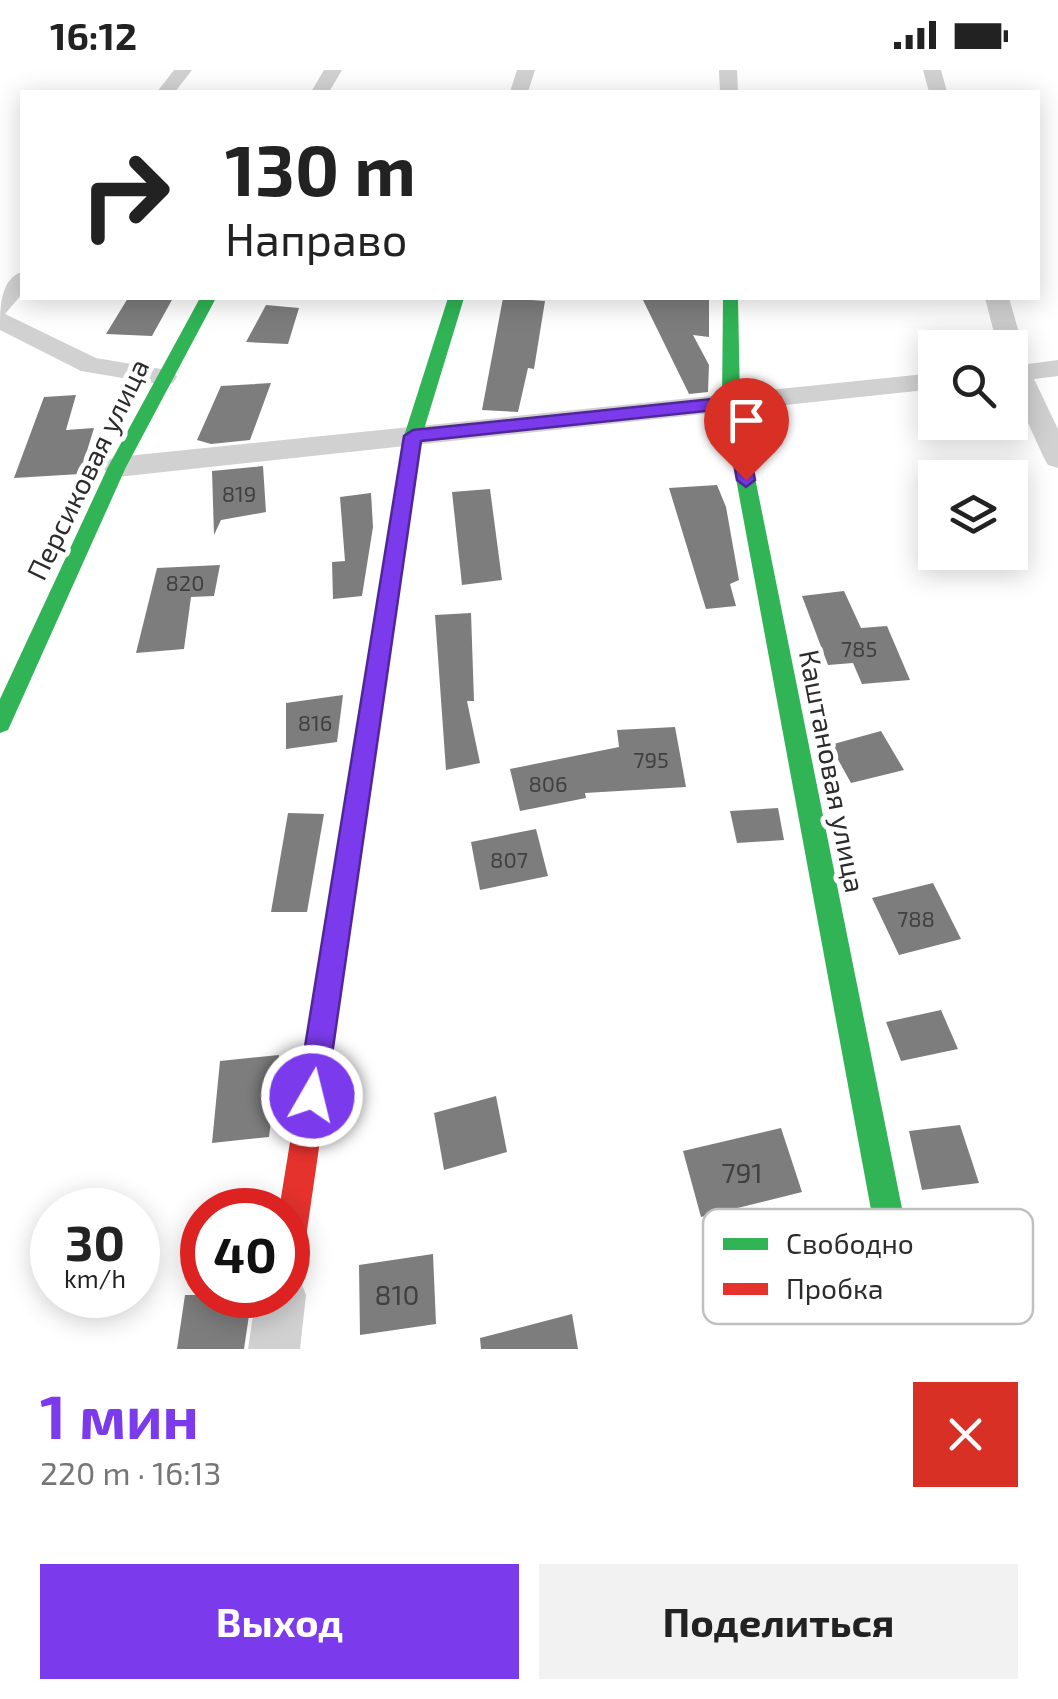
<!DOCTYPE html>
<html lang="ru">
<meta charset="utf-8">
<style>
:root{--surface:#fff;--page:#f2f2f2;--text:#222;--muted:#767676;--accent:#7c3aed}
body{margin:0;font-family:"Exo 2",sans-serif;background:var(--page);color:var(--text);height:100vh;display:flex;flex-direction:column;font-size:38px;white-space:nowrap}
*{box-sizing:border-box;margin:0}
p{font-size:32px;color:var(--muted)}
.icon{flex:none;width:55px;height:55px;fill:none;stroke:currentColor;stroke-width:2;stroke-linecap:round;stroke-linejoin:round}
.map{position:relative;height:1279px;overflow:hidden}
.side{display:flex;flex-direction:column;background:var(--surface);flex:1}
.side>*{flex:none}
.hud{position:absolute;left:20px;top:20px;width:1020px;height:210px;border-radius:0px;box-shadow:0 5px 25px #0003;background:#fff;color:var(--text);overflow:hidden}
.tools{position:absolute;left:918px;top:260px;display:grid;gap:20px}
.tools a{display:grid;place-items:center;width:110px;height:110px;border-radius:0px;background:var(--surface);box-shadow:0 5px 25px #0003;font-size:50px}
.speed{position:absolute;left:30px;top:1118px;display:flex;gap:20px;font-size:50px;font-weight:700;text-align:center}
.speed>*{display:grid;place-content:center;width:130px;height:130px;border-radius:50%;background:var(--surface);box-shadow:0 5px 25px #0003;line-height:1}
.speed small{font-size:25px;font-weight:400}
.speed .limit{border:15px solid #d22;background:#fff;color:#111}
.pin{position:absolute;display:grid;place-items:center;width:85px;height:85px;color:#fff;margin:-102px -42px;border-radius:50% 50% 50% 0;rotate:-45deg;box-shadow:0 0 10px #0007}
.pin .icon{rotate:45deg}
.me{position:absolute;width:110px;margin:-55px;rotate:8deg;stroke-linejoin:round;filter:drop-shadow(0 0 8px #0008)}
.turn{display:flex;align-items:center;gap:35px;height:210px;padding:0 40px;font-size:45px}
.turn .icon{width:130px;height:130px;stroke-width:2.5}
.turn b{display:block;font-size:70px;line-height:85px}
.round{display:grid;place-items:center;flex:none;width:105px;height:105px;border-radius:0px;background:var(--page)}
.overview{display:flex;align-items:center;justify-content:space-between;height:170px;padding:0 40px}
h1{font-size:60px;font-weight:700;line-height:75px;color:var(--accent)}
.action{display:flex;gap:20px;margin-top:auto;padding:20px 40px}
.action a{flex:1;height:115px;border-radius:0px;background:var(--accent);color:#fff;font-size:40px;font-weight:700;line-height:115px;text-align:center}
.action a+a{background:var(--page);color:var(--text)}
.status{display:flex;justify-content:space-between;align-items:center;height:70px;padding:0 50px;background:var(--surface);direction:ltr}
.status svg{height:28px;fill:currentColor}
.map>svg:first-child{display:block}
.building{fill:#7d7d7d}
.lines{fill:none;stroke-linecap:round;stroke-linejoin:round}
.street{fill:#d1d1d1;fill-rule:evenodd}
.fast{fill:#30b455;fill-rule:evenodd}
.jam{fill:#e5322d;fill-rule:evenodd}
.route{fill:#7c3aed;stroke:#51269a;stroke-width:2.5}
.labels{text-anchor:middle;dominant-baseline:central;stroke-width:10;stroke-linejoin:round;paint-order:stroke}
.number-label{font-size:22px;fill:#404040}
.street-label{font-size:28px;fill:#2c2c2c;stroke:#fff}
.near-number-label{font-size:28px;fill:#404040}
.key{fill:#fff;stroke:#c0c0c0;stroke-width:2.5}
.key-label{font-size:28px;fill:#2c2c2c}
</style>
<div class="status"><b>16:12</b><svg viewBox="0 0 49 12"><path d="M0 12V9h3v3zM5 12V6h3v6zM10 12V3h3v9zM15 12V0h3v12zM26 1h20v11H26zM47 4h2v5h-2z"/></svg></div>
<div class="map">
<svg width="1058" height="1279" viewBox="0 0 1058 1279">
<rect width="100%" height="100%" fill="#fff"/>
<path class="building" d="M128,228H173L152,266L106,264Z
M503,228L545,231L534,299L528,298L518,342L482,340Z
M642,228H709V267L693,265L709,295L708,322L689,324Z
M266,235L299,238L288,274L246,272Z
M271,313L250,370L211,374L197,370L221,316Z
M76,325L66,360L94,358L80,404L14,408L44,327Z
M263,396L266,442L221,450L214,465L212,401Z
M717,415L726,437L739,510L730,514L736,536L706,539L669,418Z
M490,419L502,510L462,515L452,422Z
M371,423L373,457L362,526L333,529L332,492L345,491L340,427Z
M220,495L214,526L191,527L184,579L136,583L157,498Z
M844,521L861,558L887,556L910,610L862,614L853,593L828,595L802,526Z
M471,543L474,631H467L480,693L446,700L435,545Z
M343,625L337,672L286,679V633Z
M675,657L686,717L585,723L586,728L520,741L510,699L619,677L617,660Z
M881,661L904,700L851,713L830,675Z
M778,738L784,770L737,773L730,741Z
M288,743L324,744L307,842H271Z
M536,759L548,806L480,820L471,772Z
M933,813L961,869L899,885L872,828Z
M941,940L958,979L901,991L886,952Z
M279,985L269,1067L212,1073L220,991Z
M496,1026L507,1082L444,1100L434,1043Z
M960,1055L979,1113L922,1120L909,1061Z
M781,1058L802,1122L701,1147L683,1081Z
M433,1184L436,1254L360,1265L359,1195Z
M185,1225H252L244,1279H177Z
M572,1244L578,1279H481L480,1268Z"/>
<g class="lines">
<path class="street" d="M174,0H192L175,22H157Z
M324,0H342L329,22H311Z
M517,0H535L528,22H510Z
M719,0H737L738,22H720Z
M923,0H941L947,22H929Z
M22,202V224L5,244L96,288L173,301L177,307L173,313L164,315L81,301L0,260C0,238 0,209 22,202Z
M985,228H1009L1028,294L1058,290V306L1034,309L1058,359V398L1048,395L1044,388L1010,314V278H998Z
M935,303V319L117,407L107,404L103,397L107,390L117,387Z
M288,1202L299,1207L306,1225L300,1279H248L256,1225H288Z"/>
<path class="fast" d="M200,228H216L126,397L8,660L0,663V629L108,397Z
M448,228H464L422,366L369,733L366,741L357,744L348,741L345,733L404,366Z
M723,228H738L740,333L911,1183L906,1194L895,1199L884,1194L879,1183L722,333Z"/>
<path class="jam" d="M357,722L366,725L369,733L304,1181L299,1192L288,1197V1140H279L345,733L348,725Z"/>
</g>
<path class="route" d="M731,327L740,333L755,410L746,417L737,410L724,339L421,371L326,1026L322,1037L312,1041L301,1037L297,1026L404,366L413,360Z"/>
<g class="labels">
<g class="number-label">
<text x="239" y="423">819</text>
<text x="185" y="512">820</text>
<text x="859" y="578">785</text>
<text x="315" y="652">816</text>
<text x="651" y="689">795</text>
<text x="548" y="713">806</text>
<text x="509" y="789">807</text>
<text x="916" y="848">788</text>
</g>
<g class="street-label">
<text transform="translate(87 399) rotate(-64)">Персиковая улица</text>
<text transform="translate(833 701) rotate(79)">Каштановая улица</text>
</g>
<g class="near-number-label">
<text x="742" y="1102">791</text>
<text x="397" y="1224">810</text>
</g>
</g>
<rect x="703" y="1139" width="330" height="115" rx="15" class="key"/>
<rect x="723" y="1168" width="45" height="12" fill="#30b455"/>
<rect x="723" y="1213" width="45" height="12" fill="#e5322d"/>
<g class="key-label">
<text x="786" y="1184">Свободно</text>
<text x="786" y="1229">Пробка</text>
</g>
</svg>
<div class="tools">
<a><svg class="icon" aria-label="search" viewBox="0 0 24 24"><circle cx="10" cy="10" r="6"/><path d="M15 15l6 6"/></svg></a>
<a><svg class="icon" aria-label="layers" viewBox="0 0 24 24"><path d="M12 4l9 5-9 5-9-5zM3 14l9 5 9-5"/></svg></a>
</div>
<div class="speed"><div>30<small>km/h</small></div><div class="limit">40</div></div>
<div class="pin" style="left:746px;top:410px;background:#d93025"><svg class="icon" aria-label="arrive" viewBox="0 0 24 24"><path d="M6 21V4h12l-3 4 3 4H6"/></svg></div>
<svg class="me" style="left:312px;top:1026px" viewBox="-20 -20 40 40"><circle r="17" fill="#7c3aed" stroke="#fff" stroke-width="3"/><path d="M0-11L8 9 0 5-8 9z" fill="#fff"/></svg>
<div class="hud">
<div class="turn"><svg class="icon" aria-label="right" viewBox="0 0 24 24"><path d="M7 20v-9h11M14 6l5 5-5 5"/></svg><div><b>130 m</b>Направо</div></div>
</div>
</div>
<section class="side">
<div class="overview"><div><h1>1 мин</h1><p>220 m · 16:13</p></div><a class="round" style="background:#d93025;color:#fff"><svg class="icon" aria-label="close" viewBox="0 0 24 24"><path d="M6 6l12 12M18 6L6 18"/></svg></a></div>
<div class="action"><a>Выход</a><a>Поделиться</a></div>
</section>
